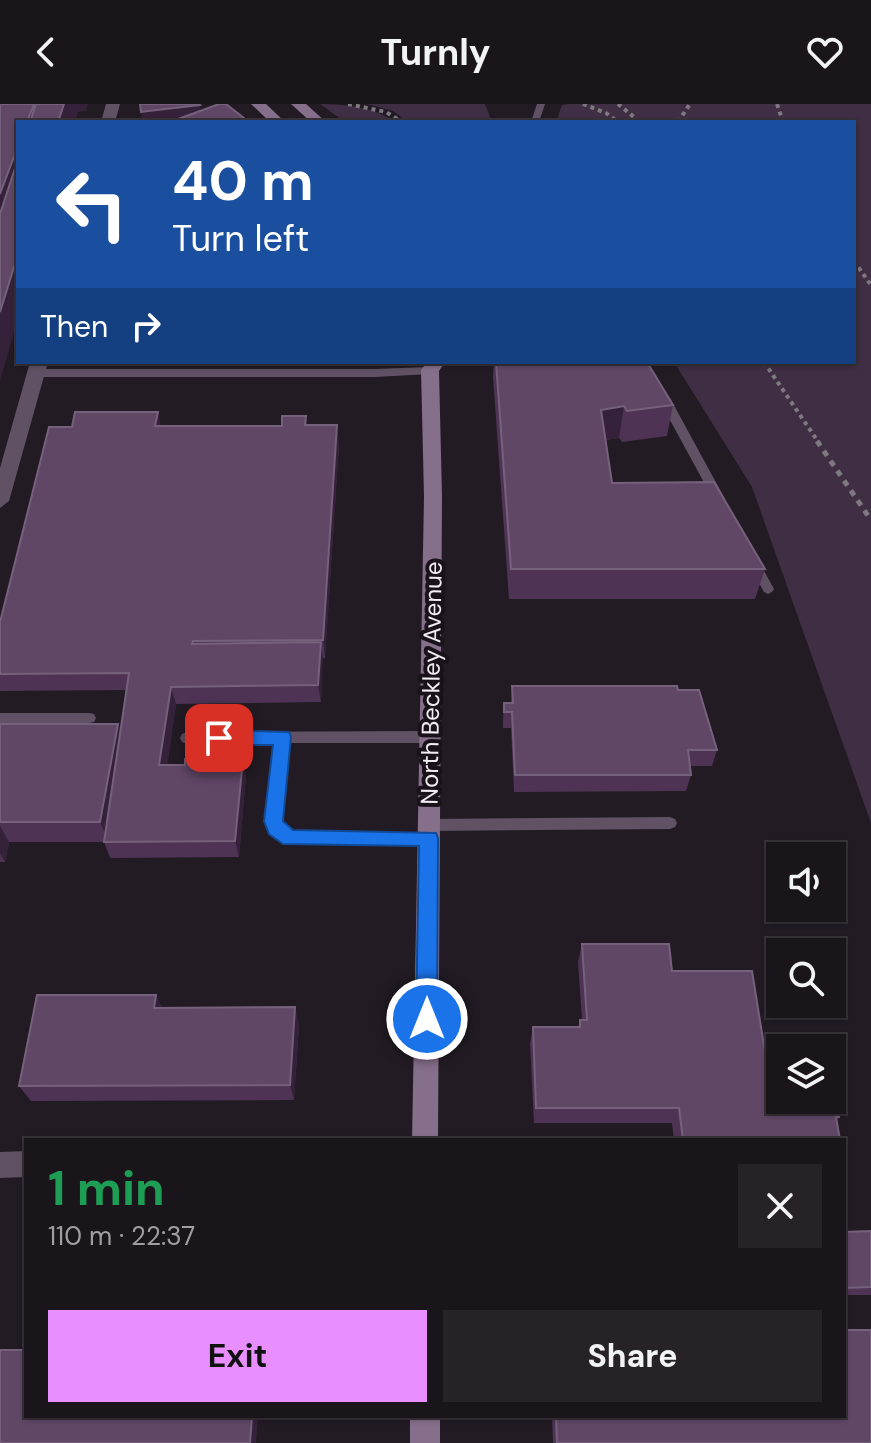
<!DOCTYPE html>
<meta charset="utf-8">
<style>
:root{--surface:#1a141b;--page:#272128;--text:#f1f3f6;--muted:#9f9ea3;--line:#38333a;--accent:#e98efe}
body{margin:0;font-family:"DM Sans",sans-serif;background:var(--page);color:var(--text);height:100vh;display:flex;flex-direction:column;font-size:30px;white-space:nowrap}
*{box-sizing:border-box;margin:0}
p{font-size:26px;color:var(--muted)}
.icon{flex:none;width:44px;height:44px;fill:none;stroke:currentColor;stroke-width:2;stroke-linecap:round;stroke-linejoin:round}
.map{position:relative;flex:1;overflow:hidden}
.details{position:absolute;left:24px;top:1034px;width:822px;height:280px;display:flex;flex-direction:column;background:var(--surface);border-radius:0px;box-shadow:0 2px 6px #0004,0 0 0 2px var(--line)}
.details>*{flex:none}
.top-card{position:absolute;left:16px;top:16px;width:840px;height:244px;border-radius:0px;box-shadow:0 2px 6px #0004,0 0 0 2px var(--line);background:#1a4fa0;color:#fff;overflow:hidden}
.fabs{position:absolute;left:766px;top:738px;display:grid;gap:16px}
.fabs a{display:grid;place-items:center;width:80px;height:80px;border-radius:0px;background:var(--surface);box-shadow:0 2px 6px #0004,0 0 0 2px var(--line);font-size:40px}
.pin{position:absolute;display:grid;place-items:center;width:68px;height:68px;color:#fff;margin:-34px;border-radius:16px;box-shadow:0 4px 12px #0006}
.me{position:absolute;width:88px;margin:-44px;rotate:0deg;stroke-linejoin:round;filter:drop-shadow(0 0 6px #0008)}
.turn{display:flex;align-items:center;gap:28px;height:168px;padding:0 24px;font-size:36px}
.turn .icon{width:104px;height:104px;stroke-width:2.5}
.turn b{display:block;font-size:56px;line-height:68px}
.then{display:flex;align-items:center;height:76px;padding:0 24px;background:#0003;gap:16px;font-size:30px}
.round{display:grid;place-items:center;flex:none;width:84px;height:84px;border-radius:0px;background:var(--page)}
.summary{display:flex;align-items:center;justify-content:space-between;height:136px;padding:0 24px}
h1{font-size:48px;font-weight:700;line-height:60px;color:#1e9e55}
.button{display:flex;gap:16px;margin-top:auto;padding:16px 24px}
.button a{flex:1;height:92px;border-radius:0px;background:var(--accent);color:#111;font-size:32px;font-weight:700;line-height:92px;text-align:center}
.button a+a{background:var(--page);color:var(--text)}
header{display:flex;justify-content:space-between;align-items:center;height:104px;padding:0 24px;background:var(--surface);font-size:36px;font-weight:700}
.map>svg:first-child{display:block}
.green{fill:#402e44}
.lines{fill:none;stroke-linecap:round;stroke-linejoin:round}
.path-far1{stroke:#7e7880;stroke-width:4;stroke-dasharray:4 4;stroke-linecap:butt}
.path{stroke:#7e7880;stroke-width:5;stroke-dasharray:6 6;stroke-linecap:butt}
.service{fill:#605264;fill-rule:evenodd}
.minor{fill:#605264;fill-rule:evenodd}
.secondary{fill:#866f8b;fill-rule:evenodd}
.wall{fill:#4e3355}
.shaded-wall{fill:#35213a}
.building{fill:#604766;stroke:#76617c;stroke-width:2}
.route{fill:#1a73e8;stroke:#114b97;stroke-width:2}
.labels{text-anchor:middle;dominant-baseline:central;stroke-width:8;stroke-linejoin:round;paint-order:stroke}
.street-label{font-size:24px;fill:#f1edf3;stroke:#19121a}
</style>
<header><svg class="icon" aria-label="back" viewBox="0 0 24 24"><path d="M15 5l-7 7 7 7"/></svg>Turnly<svg class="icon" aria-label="heart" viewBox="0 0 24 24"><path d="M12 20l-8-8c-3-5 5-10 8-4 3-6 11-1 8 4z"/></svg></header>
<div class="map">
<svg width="871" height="1339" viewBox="0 0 871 1339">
<rect width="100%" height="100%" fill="#221b24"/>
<path class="green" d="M320,0C343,0 376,3 394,18H345Z
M367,0H485L492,18H408L393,7Z
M568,0H871V719L752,383L674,258H854V18H556L562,1Z"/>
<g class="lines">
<path class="path-far1" d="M348,0L386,8L402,18
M583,0L606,9L618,18
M618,0L640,18
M777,0L783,18
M678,18L690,0
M854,157L871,181
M764,258L819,339"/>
<path class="path" d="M817,337L871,416"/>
<path class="service" d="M537,0H545L539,18H531Z
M436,258H449L430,270L375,273H36L31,269L36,265H375L428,263Z
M664,290L670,294L725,395L723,398H715L713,395L658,294Z
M754,454L758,456L774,485L772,488L768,490L764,488L748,459Z
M0,609H89L94,610L96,614L94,618L89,619H0Z
M430,627L435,629L437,633L435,637L430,639H288L281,717L282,721L292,728H429L434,730L436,734L434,738L429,740H289C278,736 269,729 267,717L275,639L187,640L182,638L180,634L182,630L187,628Z
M670,713L675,715L677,719L675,723L670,725L429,727L424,725L422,721L424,717L429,715Z"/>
<path class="minor" d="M106,0H120L115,18H101Z
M30,258H48L9,397L0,404V364Z
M26,1047V1073L0,1074V1048Z"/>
<path class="secondary" d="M251,0H266L285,18H270Z
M291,0H306L326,18H311Z
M427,258H445L439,267L442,393L438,1036H412L424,393L421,266Z
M410,1312H440V1339H410Z"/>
</g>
<path class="wall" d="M494,258H647L673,301L667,332L622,338L619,334L606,336L612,379L765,465L755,495H509L493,273Z
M306,312L307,321L339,340L325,554H322L321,598L176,600L167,661L246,671L239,753L110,754L104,738H9L5,758H0V620H118L120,626L126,586L0,587V518L161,322H282Z
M512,582L678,586L717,646L712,662H690L691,671L686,687L514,688L511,624H503V616L504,599H511Z
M582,840L672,867L770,979L833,1003L839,1013L836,1016L840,1036H674L672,1019H534L530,939L533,923H578L580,916H582L578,858Z
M156,891L162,904L299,920L294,996L31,997L19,982Z
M871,1127V1191H844V1128Z
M552,1312H844L871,1339H553Z"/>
<path class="shaded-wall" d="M0,0H48L42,18H27Z
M64,0H88L86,7L78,8L75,18H58Z
M200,1L202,18H143L141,8Z
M18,42V85L0,135V90Z
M18,150V215L0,277V208Z
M624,302L619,334L596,337L601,306Z
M158,308L162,327L155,322Z
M337,321L339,340L325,554L323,536Z
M321,538L323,556L321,598L318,581Z
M171,583L176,600L165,678L159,661Z
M118,620L126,641L109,738L100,718Z
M243,655L246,671L239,753L235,737Z
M0,722L9,738L5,758L0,749Z
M156,891L164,908L154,904Z
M295,903L299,920L294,996L290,981Z
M252,1312H258L256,1339H250Z"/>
<path class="building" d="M0,0H34L27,18H18V42L0,90Z
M36,0H64L58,18H30Z
M140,0H199L200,1L141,8Z
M219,0H226L249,18H170Z
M18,55V150L0,208V110Z
M496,258H647L673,301L627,307L624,302L601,306L612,379L714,378L765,465H511Z
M75,308H158L155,322H282V312H306L305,321H337L323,536L193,537L192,540L321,538L318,581L171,583L159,661H185V655H243L235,737L104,738L129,569L0,570V518L49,323H72Z
M512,582H677L678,586H699L717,646H688L691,671H515L512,608H504V599H513Z
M0,620H118L100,718H0Z
M582,840H669L672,867H752L770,979H780V996H832L833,1003H837L839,1013H836L840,1036H683L679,1004H536L533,923H580V916H587Z
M37,891H156L154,904L295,903L290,981L19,982Z
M871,1127V1183L844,1184V1128Z
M844,1226H871V1339H557L556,1312H844Z
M0,1246H26V1312H252L250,1339H0Z"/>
<path class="route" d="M219,626L289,628L291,633L283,717L293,726L436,729L438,734L437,915L434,922L427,925L419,922L416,915L419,742L283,740L269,730L264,717L273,641H219L210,634Z"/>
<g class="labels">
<g class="street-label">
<text transform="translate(431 579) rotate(-89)">North Beckley Avenue</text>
</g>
</g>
</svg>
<div class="fabs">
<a><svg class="icon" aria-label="sound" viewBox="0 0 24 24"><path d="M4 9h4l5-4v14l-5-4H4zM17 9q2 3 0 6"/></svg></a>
<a><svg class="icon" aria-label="search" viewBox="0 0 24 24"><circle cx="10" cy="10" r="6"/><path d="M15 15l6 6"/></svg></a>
<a><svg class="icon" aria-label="layers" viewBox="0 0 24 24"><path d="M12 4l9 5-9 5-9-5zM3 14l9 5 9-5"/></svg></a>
</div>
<div class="pin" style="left:219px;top:634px;background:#d93025"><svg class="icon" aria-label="arrive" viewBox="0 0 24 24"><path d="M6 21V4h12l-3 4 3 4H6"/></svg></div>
<svg class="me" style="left:427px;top:915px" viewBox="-20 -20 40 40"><circle r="17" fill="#1a73e8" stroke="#fff" stroke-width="3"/><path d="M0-11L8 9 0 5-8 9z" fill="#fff"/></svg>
<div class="top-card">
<div class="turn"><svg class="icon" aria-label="left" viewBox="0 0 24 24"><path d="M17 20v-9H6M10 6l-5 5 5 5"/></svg><div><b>40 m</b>Turn left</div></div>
<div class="then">Then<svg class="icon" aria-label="right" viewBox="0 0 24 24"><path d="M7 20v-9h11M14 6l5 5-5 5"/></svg></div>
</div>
<section class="details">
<div class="summary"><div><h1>1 min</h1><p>110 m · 22:37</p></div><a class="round"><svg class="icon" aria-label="close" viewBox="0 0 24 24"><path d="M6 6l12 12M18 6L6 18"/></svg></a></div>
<div class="button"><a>Exit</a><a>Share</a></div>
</section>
</div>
